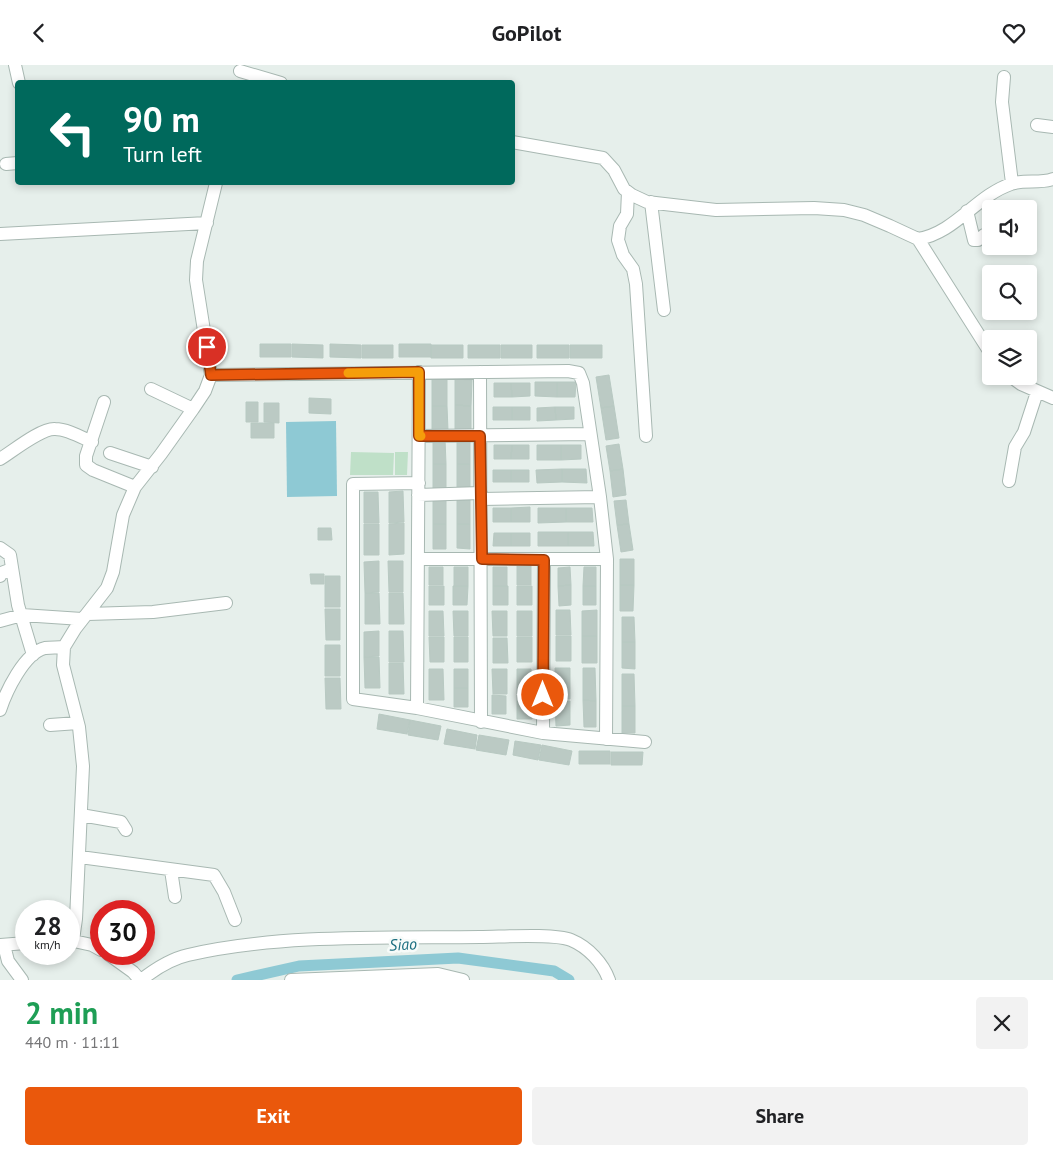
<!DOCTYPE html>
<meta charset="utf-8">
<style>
:root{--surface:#fff;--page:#f2f2f2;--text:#202124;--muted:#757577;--accent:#ea580c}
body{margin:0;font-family:"PT Sans",sans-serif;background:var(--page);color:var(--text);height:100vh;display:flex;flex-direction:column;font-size:19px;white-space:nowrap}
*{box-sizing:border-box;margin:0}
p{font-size:16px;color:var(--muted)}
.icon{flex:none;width:28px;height:28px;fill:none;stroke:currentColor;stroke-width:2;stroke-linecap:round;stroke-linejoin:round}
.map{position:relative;height:915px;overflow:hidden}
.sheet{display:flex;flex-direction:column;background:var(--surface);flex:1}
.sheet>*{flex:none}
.hud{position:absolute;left:15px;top:15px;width:500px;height:105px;border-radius:5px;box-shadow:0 2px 8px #0003;background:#00695c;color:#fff;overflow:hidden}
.controls{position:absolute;left:982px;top:135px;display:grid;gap:10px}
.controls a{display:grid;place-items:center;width:55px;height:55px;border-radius:5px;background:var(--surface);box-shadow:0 2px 8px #0003;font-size:25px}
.speed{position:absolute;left:15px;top:835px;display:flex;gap:10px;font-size:25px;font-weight:700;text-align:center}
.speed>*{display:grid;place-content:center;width:65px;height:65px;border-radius:50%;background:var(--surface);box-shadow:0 2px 8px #0003;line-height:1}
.speed small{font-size:12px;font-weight:400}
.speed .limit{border:8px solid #d22;background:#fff;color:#111}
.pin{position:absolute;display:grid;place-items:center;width:42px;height:42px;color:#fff;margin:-21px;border:2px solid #fff;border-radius:50%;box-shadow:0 1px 5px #0007}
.me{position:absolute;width:55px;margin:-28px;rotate:0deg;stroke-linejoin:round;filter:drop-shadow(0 0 4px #0008)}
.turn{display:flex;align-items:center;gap:18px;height:105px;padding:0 25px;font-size:22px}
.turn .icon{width:65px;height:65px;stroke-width:2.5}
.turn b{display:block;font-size:35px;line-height:42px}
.round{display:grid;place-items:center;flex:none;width:52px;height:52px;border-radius:5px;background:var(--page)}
.overview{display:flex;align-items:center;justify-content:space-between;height:85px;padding:0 25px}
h1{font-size:30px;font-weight:700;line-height:38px;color:#1e9e55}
.button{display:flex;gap:10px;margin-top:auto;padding:10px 25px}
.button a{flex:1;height:58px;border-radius:5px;background:var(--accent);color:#fff;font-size:20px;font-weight:700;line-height:58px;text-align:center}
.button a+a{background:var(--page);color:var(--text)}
header{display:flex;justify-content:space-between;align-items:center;height:65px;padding:0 25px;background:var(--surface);font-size:22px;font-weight:700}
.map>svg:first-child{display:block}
.green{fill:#bfe0c8}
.water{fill:#8ec9d4}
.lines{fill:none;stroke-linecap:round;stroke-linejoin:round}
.canal{stroke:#8ec9d4;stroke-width:11}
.building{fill:#bbcac4;stroke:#b8c9c2}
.minor-casing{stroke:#a8b8b2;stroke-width:14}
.minor{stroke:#fff;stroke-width:12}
.route-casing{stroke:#983908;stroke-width:12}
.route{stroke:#ea580c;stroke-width:9}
.slow{stroke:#f59e0b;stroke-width:9}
.labels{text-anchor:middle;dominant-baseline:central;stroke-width:5;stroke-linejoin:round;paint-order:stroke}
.water-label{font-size:16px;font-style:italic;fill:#1c6f80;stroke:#f7fbf9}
</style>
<header><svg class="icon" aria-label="back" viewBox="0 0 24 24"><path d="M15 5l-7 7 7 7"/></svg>GoPilot<svg class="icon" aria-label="heart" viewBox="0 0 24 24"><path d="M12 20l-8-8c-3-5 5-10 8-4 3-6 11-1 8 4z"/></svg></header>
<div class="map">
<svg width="1053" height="915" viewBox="0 0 1053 915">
<rect width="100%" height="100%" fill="#e6efeb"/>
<path class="green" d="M351,387L394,388L393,410H350Z
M395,387H408L407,410H395Z"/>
<path class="water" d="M336,356L337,431L287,432L286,357Z"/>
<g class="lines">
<path class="canal" d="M237,915L299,901L458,893L554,906L569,915"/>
</g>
<path class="building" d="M260,279H291V292H260Z
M292,279L323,280V293L292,292Z
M330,279L361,280V293L330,292Z
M399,279H431V292H399Z
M362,280H393V293H362Z
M431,280H463V293H431Z
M468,280H500V293H468Z
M501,280H532V293H501Z
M537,280H569V293H537Z
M570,280H602V293H570Z
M609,310L614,341L601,343L596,312Z
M447,313V341H432V314Z
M455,314L472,315L471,341L455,340Z
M535,317H557V332L535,331Z
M557,317H576L575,332H557Z
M494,318H511L512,332H494Z
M511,318H530V331L512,332Z
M309,333L331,334V349L309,348Z
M246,337H258V357H246Z
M264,338H279V358L264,357Z
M455,340L471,341V365L455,366Z
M432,341H447L448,366L432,365Z
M614,341L619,373L606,375L601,343Z
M493,342H512V355H493Z
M512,342H530V355H512Z
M555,342H574V354L556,355Z
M555,342L556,355L537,356V343Z
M251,358H274V373H251Z
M433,374H445L446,399H433Z
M457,374H470V399H457Z
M619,379L623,404L610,406L606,381Z
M494,380H512L511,394H494Z
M512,380H529V394H511Z
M537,380H561V395H537Z
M561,380H581V394L561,395Z
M433,399H446V425H433Z
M457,399H470V425H457Z
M562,404H586L587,418L562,417Z
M562,404V417L537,418L536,405Z
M623,404L626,430L613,432L610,406Z
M493,405H511V417H493Z
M511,405H529V417H511Z
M403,426L404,457L389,458V427Z
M364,427H378L379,458H364Z
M433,435H446V459H433Z
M457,435H470V459H457Z
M626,435L629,459L617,460L614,436Z
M530,442V457H511V443Z
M493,443H511V457H493Z
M538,443H566V457L538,458Z
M566,443H592L593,457H566Z
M404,458V489L389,490V459Z
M364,459H379V490H364Z
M433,459H446V484H433Z
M457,459H470V484L457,483Z
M629,459L633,485L621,487L617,460Z
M318,463H331L332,475H318Z
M538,467H568V481H538Z
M568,467H593L594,481H568Z
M494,468H511V481H493Z
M511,468H530V481H511Z
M620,494H634V520H620Z
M379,496V527L365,528L364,497Z
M388,496H403V527H389Z
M517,501H531V520H517Z
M429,502H443V520H429Z
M454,502H468V521H454Z
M493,502H507V521H493Z
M570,502L571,520L558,521V503Z
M584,502H596V521H583Z
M310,509H324V519H311Z
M325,511H340V542H325Z
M571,520V540L559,541L558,521Z
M620,520H634L633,546H620Z
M429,521H444V540H429Z
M453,521H468L467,540H453Z
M493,521H508V540H493Z
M517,521H532V540H517Z
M583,521H596V540H583Z
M365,528H379L380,559H365Z
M389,528H403L404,559H389Z
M325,544H340V575H326Z
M556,545H570L571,570H556Z
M597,545V571H582V546Z
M429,546H443L444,571H429Z
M453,546H468V571H454Z
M492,546H507V571H493Z
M517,546H532V571H517Z
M622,552H634L635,577H622Z
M379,566V591L364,592V567Z
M389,566H403L404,597H389Z
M556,571H571V596H556Z
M582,571H597V598H582Z
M429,572H444V597H430Z
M454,572H468V597H454Z
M517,572H532V597H517Z
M493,573H507L508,598H493Z
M622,577H635V604L622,603Z
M325,580H340V611H325Z
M364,592H379L380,623H365Z
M389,598H403L404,629H389Z
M555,603H570V634H556Z
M583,603H595L596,636L583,635Z
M429,604H443L444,635H429Z
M454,604H468V623H454Z
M492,604H507V629H493Z
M517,604H531L532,629H517Z
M622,609H634L635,641H622Z
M325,613H340L341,644H326Z
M454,623H468V642H454Z
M532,629V654H517V630Z
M492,630L506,631V649H492Z
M583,635L596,636V662H584Z
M555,636H570V660L556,661Z
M622,641H635V668H622Z
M379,649L410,655L407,669L377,664Z
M410,655L441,661L438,675L408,670Z
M447,664L477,670L475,684L444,679Z
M479,670L509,675L506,690L476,685Z
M515,676L541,680L538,695L513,690Z
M542,680L572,686L569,700L539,695Z
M579,686H610V699H579Z
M611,687H643L642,700H611Z"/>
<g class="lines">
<g class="minor-casing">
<path id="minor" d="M15,0L19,18
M240,6L281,18
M1004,12L1002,37L1012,118
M1037,60L1053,62
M512,77L603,93L614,105L624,124L632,130L647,137L716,145L814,143L844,145L864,150L890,161L918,174L991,289
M6,99L18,98
M628,127L627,149L620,161L618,175L623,190L633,204L636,219L646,371
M651,137L664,245
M967,146L974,175H978L984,170
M0,169L207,158
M918,174C955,168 976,131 1011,119C1024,114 1040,119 1053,114
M480,307L481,657
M211,310L568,306L579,308L583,318L600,432L607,494L606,674
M1010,311L1021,319L1053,333
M151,324L193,344
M104,337L86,391V400L93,405L135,422
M419,371L589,369
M110,388L152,402
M0,394C13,386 41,363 55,364C67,364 81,372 92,377
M1009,416L1015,382L1024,367L1037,327
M419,418L353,419V634L417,643L543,668L645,677
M418,430L481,428
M481,434L600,432
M0,483L10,490L18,540L33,590
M418,494H607
M0,511L1,508L12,504
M88,549L153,547L226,538
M0,556L22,550L82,554
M417,643L419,307
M0,645C6,627 24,588 45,583C51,582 58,583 64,582
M50,660L78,658
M543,668L544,495
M81,750L121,757L126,765
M80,792L214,810L224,827L235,855
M171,805L175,832
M69,875L92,880L101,885
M73,875L76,854L83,701L79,662L63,600L64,582L75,564L107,523L113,507L123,450L135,422L161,389L193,344L205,326L211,310L196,215L197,196L216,118
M0,880L26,878
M4,880L8,896L22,915
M108,889L133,907L140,915
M141,915C155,904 170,894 188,890C279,869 386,873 480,872C501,872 554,868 571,875C588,882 603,898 609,915
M291,915L438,909L463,915"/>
</g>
<use href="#minor" class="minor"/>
</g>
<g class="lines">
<g class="route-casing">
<path id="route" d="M207,282L211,310L419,307V371H480L482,494L544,495L543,630"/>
</g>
<use href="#route" class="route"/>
<path class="slow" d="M348,308L419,307V371H421"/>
</g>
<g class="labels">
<g class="water-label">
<text transform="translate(403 879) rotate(-3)">Siao</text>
</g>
</g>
</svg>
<div class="controls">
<a><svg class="icon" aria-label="sound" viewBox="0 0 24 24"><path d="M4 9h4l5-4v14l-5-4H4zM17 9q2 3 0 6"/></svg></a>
<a><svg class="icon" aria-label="search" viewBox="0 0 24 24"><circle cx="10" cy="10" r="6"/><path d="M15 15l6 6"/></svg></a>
<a><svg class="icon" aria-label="layers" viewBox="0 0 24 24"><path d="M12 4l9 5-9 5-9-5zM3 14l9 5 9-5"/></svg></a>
</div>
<div class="speed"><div>28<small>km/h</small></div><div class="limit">30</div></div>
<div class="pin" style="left:207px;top:282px;background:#d93025"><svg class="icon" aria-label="arrive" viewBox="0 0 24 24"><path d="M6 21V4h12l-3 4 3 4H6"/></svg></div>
<svg class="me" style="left:543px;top:630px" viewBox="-20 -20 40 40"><circle r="17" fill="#ea580c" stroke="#fff" stroke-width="3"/><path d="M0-11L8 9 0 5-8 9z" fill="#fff"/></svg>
<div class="hud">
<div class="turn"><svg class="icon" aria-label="left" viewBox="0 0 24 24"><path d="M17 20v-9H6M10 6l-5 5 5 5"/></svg><div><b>90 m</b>Turn left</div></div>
</div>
</div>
<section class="sheet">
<div class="overview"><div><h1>2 min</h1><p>440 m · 11:11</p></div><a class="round"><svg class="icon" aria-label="close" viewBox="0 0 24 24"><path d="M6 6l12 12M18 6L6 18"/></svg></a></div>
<div class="button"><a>Exit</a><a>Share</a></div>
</section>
